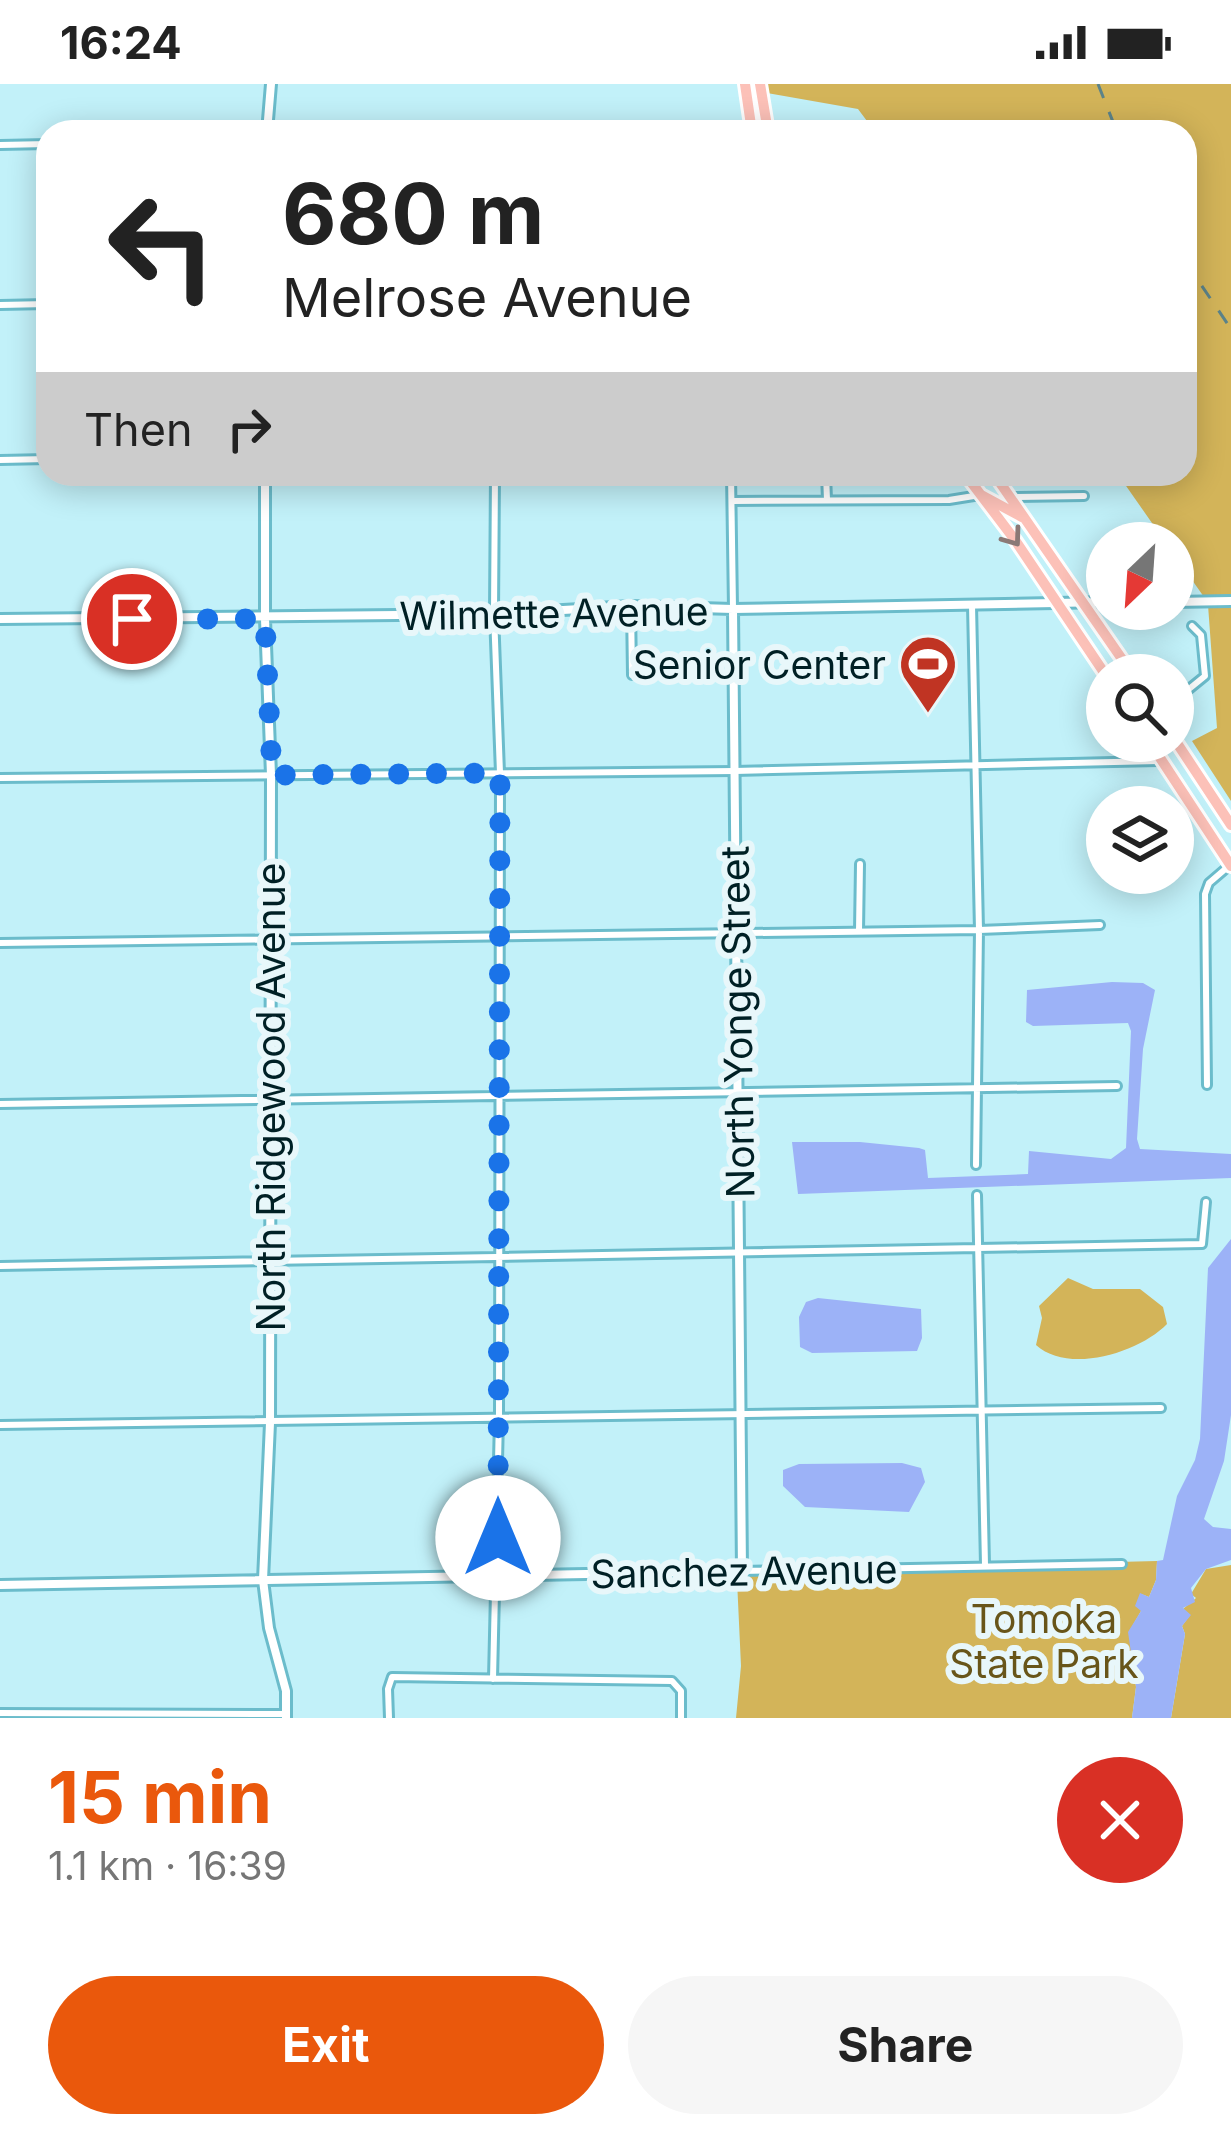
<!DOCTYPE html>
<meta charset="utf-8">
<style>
:root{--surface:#fff;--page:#f6f6f6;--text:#222;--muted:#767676;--accent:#ea580c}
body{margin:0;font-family:Inter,sans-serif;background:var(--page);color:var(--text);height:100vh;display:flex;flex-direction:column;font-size:45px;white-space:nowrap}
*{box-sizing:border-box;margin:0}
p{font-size:39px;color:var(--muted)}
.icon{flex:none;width:66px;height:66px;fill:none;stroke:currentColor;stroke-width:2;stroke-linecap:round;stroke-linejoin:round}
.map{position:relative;height:1634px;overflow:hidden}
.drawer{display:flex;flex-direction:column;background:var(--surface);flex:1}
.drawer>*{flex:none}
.guide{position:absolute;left:36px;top:36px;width:1161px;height:366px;border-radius:36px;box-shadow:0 6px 30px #0003;background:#fff;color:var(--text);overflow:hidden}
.needle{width:78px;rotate:205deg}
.controls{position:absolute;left:1086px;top:438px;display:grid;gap:24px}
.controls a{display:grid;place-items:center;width:108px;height:108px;border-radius:50%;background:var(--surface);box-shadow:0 6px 30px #0003;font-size:60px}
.pin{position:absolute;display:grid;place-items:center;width:102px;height:102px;color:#fff;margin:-51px;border:6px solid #fff;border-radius:50%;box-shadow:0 3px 12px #0007}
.me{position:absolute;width:132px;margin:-66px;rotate:0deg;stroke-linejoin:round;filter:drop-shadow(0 0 9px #0008)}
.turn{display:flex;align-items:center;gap:42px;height:252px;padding:0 48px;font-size:54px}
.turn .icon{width:156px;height:156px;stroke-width:2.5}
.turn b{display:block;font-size:84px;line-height:102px}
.then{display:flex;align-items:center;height:114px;padding:0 48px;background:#0003;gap:24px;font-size:45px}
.round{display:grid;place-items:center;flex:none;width:126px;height:126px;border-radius:63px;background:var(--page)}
.summary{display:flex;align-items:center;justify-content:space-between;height:204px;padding:0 48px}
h1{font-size:72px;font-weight:700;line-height:90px;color:var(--accent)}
.action{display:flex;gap:24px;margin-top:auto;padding:24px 48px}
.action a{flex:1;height:138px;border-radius:72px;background:var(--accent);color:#fff;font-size:48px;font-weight:700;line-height:138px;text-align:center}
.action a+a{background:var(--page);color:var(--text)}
.status{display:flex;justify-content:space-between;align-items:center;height:84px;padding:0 60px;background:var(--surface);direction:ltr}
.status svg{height:33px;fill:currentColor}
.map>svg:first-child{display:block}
.green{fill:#d3b459}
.water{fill:#9cb2f7}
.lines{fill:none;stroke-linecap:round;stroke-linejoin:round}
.minor-casing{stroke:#6bbccb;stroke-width:12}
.tertiary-casing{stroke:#6bbccb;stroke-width:14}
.primary-casing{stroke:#fff;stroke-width:16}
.minor{stroke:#fff;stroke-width:6}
.tertiary{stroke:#fff;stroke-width:8}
.primary{stroke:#fcc1b8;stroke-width:10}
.rail{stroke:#5c8389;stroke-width:3;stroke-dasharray:15 15;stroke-linecap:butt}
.oneway{stroke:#8b7976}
.route{stroke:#1a73e8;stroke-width:21;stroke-dasharray:0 37.8}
.labels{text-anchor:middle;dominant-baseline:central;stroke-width:12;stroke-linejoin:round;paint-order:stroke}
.street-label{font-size:39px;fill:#002025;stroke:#e8f7fa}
.poi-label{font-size:39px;fill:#002025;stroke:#e8f7fa;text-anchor:end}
.park-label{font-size:39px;fill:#685519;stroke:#e8f7fa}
</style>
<div class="status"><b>16:24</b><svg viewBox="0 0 49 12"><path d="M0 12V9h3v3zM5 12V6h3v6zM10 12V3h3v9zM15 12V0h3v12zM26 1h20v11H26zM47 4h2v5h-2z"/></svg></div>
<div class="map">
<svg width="1231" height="1634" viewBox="0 0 1231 1634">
<rect width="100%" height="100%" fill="#c2f1f9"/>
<path class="green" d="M765,0H1231V512L1204,513L1173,469V459H1166L1124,399L1101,390H1185V48H902L867,37L858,25L767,9Z
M1208,521H1231V717L1192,657L1217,644Z
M1068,1194L1093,1205H1140L1163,1223L1167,1240C1140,1268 1069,1291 1036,1261L1042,1234L1039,1222Z
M1157,1477L1156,1496L1149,1513L1141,1510V1527L1129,1548L1136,1603L1132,1634H736L741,1582L737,1496L749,1495L750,1487Z
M1231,1481V1634H1171L1185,1550L1182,1542L1190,1531L1183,1525L1196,1514L1191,1510L1206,1485Z"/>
<path class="water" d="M1112,898L1143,899L1155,906L1143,965L1137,1055L1140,1065L1231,1070V1094L798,1110L792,1058H860L919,1064L925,1066L928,1094L1028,1090L1029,1067L1111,1075L1126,1064L1131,947L1128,939L1033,942L1026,938L1027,906Z
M1231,1155V1331L1224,1377L1204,1435L1213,1443L1231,1445V1476L1206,1485L1191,1504L1195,1518L1183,1524L1191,1531L1182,1542L1185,1550L1171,1634H1132L1136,1603L1128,1548L1141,1527L1135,1522L1140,1509L1149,1513L1156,1496L1157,1477L1163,1476L1177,1412L1195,1376L1200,1355L1208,1184Z
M818,1214L921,1225L922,1254L917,1267L812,1269L800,1263L799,1233L806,1218Z
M902,1379L921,1384L925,1398L909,1428L805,1423L783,1402V1386L799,1380Z"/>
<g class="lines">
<g class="minor-casing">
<path id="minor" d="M715,48L752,47
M0,61L48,60
M0,221L48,220
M0,376L48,375
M731,390L733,524
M826,390L827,416
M1011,413L1084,412
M732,417L949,416L980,411
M972,521L979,846L976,1081
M631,522L632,591
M1189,605L1205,592L1201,551L1192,542
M0,694L735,687L1158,677
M859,847L860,780
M0,859L979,846L1100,841
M1207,1001L1205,810L1209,799L1230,781
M0,1020L1117,1002
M977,1111L985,1481
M0,1182L1202,1160L1206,1118
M0,1341L1161,1324
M742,1487L1122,1480
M493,1595L499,1334L500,689L494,530L495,390
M0,1629L286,1630
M389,1634L388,1605L392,1593L672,1597L681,1607V1634"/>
</g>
<g class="tertiary-casing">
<path id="tertiary" d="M267,48L271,0
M265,390V535L271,691L270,1339L263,1496L269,1544L286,1607V1634
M1173,518L1231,517
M0,535L494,530L631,522L733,525L1107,518
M0,1501L742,1487L733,525"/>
</g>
<g class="primary-casing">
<path id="primary" d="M745,0L752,48
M760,0L768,48
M965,390L1015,456L1107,593
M994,390L1133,591
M981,411L1022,433
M1173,653L1231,741
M1149,657L1231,782"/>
</g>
<use href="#minor" class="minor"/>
<use href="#tertiary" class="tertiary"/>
<use href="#primary" class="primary"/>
<path class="rail" d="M1098,0L1117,48
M1185,177L1231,245"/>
</g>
<defs><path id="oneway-chevron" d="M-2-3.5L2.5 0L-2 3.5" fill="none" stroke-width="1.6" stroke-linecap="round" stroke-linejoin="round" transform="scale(3)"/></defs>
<use class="oneway" href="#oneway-chevron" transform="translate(1013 454) rotate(54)"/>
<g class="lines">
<path class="route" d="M132,535H265L272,691L500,689L498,1454"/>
</g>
<defs>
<g id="stadium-pin" transform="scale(3)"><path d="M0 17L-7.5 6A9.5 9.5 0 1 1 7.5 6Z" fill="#c03423" stroke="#e8f7fa"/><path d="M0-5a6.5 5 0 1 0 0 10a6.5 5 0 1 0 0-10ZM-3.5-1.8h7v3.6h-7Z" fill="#fff"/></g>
</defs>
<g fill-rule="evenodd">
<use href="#stadium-pin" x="928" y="580"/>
</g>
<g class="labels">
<g class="street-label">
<text transform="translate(554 529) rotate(-1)">Wilmette Avenue</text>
<text transform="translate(737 938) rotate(-91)">North Yonge Street</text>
<text transform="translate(270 1013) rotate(-90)">North Ridgewood Avenue</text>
<text transform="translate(744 1487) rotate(-1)">Sanchez Avenue</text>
</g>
<g class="poi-label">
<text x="886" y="580">Senior Center</text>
</g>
<g class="park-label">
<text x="1044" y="1534">Tomoka<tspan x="1044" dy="45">State Park</tspan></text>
</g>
</g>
</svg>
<div class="controls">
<a><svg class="needle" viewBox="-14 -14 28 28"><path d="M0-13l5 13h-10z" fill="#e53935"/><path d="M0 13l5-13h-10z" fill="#767676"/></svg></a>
<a><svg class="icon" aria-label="search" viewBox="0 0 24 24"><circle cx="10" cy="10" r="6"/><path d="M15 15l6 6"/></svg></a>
<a><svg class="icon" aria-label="layers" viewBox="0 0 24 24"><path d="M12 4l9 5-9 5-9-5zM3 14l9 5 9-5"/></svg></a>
</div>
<div class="pin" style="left:132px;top:535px;background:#d93025"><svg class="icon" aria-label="arrive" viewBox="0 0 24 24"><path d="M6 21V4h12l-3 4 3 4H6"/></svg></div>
<svg class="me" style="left:498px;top:1454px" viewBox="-20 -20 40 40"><circle r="19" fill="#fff"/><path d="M0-13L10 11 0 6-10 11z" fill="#1a73e8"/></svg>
<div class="guide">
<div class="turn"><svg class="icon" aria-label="left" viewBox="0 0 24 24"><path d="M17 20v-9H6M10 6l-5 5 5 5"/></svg><div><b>680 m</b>Melrose Avenue</div></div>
<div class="then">Then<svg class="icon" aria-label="right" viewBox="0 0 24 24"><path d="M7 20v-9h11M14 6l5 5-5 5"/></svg></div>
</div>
</div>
<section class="drawer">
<div class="summary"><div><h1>15 min</h1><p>1.1 km · 16:39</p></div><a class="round" style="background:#d93025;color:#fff"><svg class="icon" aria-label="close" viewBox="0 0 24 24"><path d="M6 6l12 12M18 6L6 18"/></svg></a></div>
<div class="action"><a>Exit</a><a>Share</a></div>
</section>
